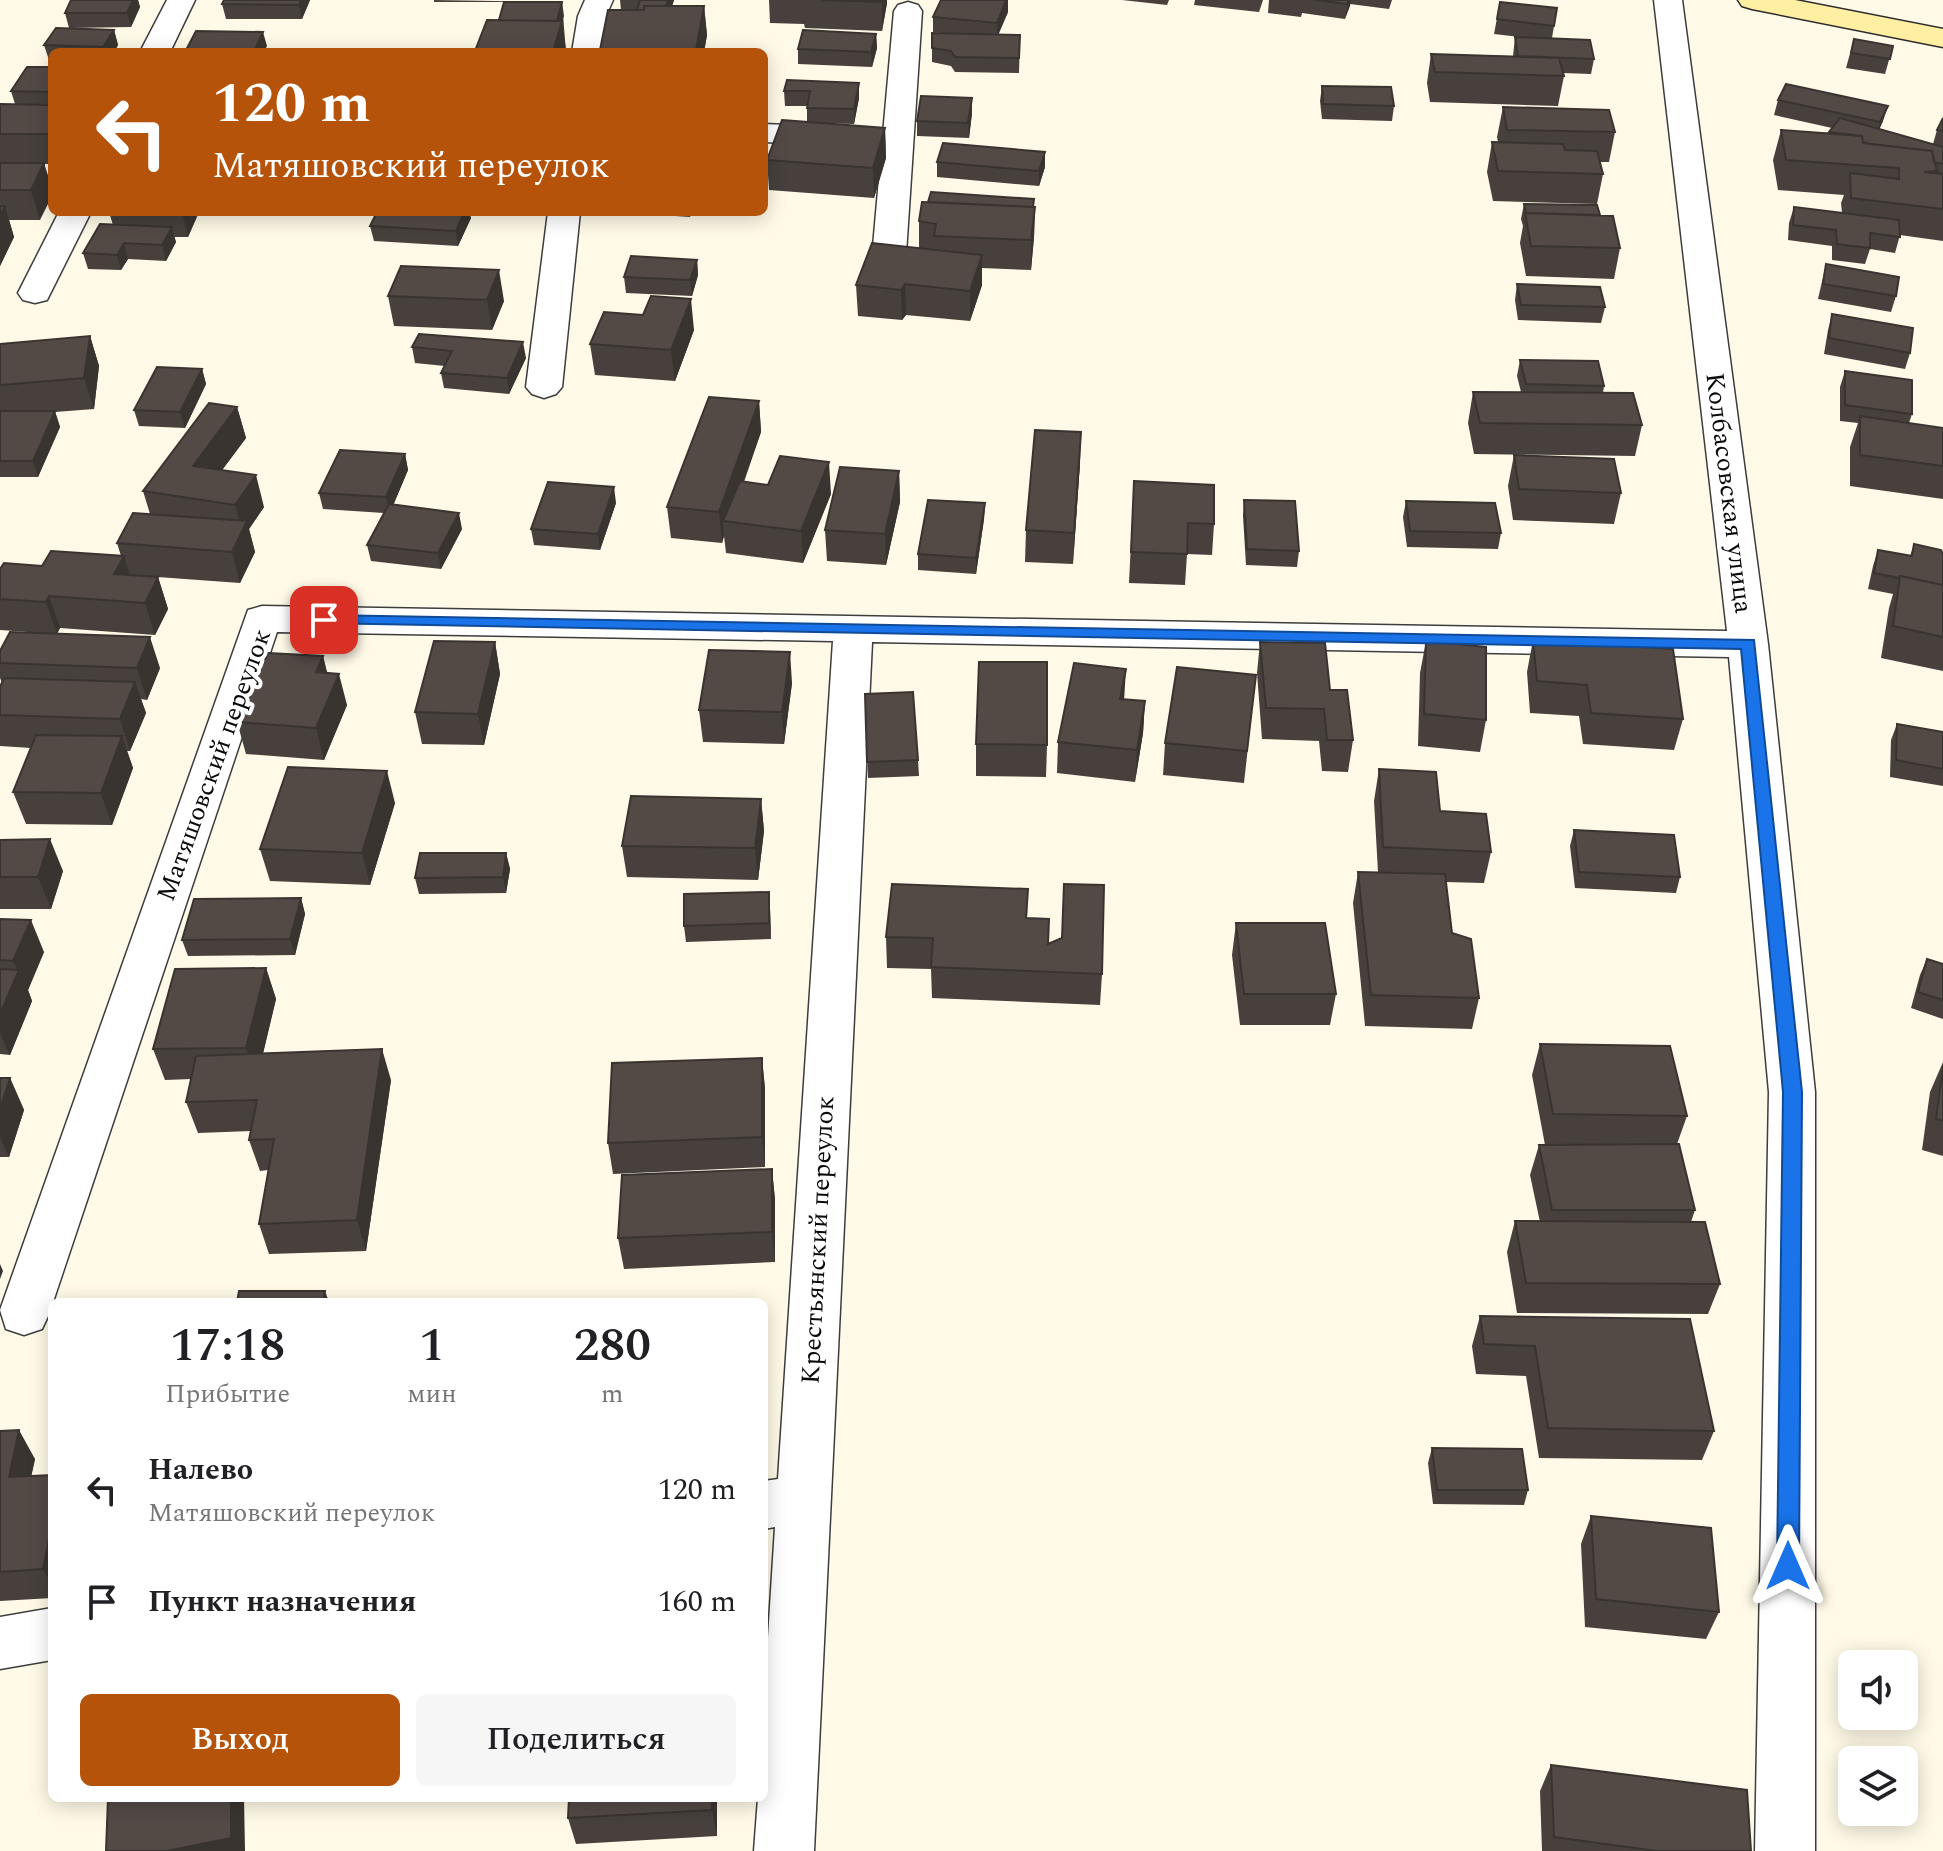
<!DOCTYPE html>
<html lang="ru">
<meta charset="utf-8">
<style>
:root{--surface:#fff;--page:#f6f6f6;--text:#202124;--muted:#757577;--accent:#b45309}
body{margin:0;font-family:Spectral,serif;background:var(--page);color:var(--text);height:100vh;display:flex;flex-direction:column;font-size:30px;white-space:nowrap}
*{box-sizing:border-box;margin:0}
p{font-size:26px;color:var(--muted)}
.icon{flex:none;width:44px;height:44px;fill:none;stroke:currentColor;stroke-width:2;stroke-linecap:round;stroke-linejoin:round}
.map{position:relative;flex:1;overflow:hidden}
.sheet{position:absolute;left:48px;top:1298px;width:720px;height:504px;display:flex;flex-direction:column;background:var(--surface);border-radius:12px;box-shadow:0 4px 20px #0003}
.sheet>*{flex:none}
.guide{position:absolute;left:48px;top:48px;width:720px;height:168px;border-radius:12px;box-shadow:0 4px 20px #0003;background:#b45309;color:#fff;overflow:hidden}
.controls{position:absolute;left:1838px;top:1650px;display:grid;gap:16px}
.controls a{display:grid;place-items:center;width:80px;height:80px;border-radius:12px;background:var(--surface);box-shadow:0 4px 20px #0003;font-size:40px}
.pin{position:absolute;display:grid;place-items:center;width:68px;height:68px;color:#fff;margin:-34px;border-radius:16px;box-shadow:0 4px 12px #0006}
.me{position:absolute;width:88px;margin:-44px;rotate:0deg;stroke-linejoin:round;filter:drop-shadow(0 0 6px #0008)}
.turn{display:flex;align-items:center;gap:28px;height:168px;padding:0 32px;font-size:36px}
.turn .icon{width:104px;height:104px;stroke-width:2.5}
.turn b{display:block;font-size:56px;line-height:68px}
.eta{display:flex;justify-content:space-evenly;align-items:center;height:136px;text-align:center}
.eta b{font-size:48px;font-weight:600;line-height:56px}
.primary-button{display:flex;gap:16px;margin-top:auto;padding:16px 32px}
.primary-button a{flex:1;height:92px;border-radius:12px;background:var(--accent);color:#fff;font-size:32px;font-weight:600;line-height:92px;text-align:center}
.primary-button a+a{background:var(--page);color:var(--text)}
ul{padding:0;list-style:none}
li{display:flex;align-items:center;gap:24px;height:112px;padding:0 32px}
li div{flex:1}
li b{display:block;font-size:30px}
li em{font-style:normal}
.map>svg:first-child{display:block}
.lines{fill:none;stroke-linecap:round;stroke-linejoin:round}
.street-casing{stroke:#3d3d3d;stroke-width:3}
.secondary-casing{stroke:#2c2c2c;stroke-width:3}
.street{fill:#fff;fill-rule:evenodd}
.secondary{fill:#ffefa2;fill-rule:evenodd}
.wall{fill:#47403c}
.shaded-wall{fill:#3a3431}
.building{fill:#534a46;stroke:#3a3431;stroke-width:2}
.route{fill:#1a73e8;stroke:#114b97;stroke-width:2}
.labels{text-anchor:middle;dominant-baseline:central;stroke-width:8;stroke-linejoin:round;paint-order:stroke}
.street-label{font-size:26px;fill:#0a0a0a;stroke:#fff}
</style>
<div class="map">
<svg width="1943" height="1851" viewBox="0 0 1943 1851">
<rect width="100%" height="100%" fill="#fff9e7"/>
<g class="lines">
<g class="street-casing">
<path id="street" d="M167,0H195L170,52H140Z
M585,0H613L606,16L602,52H572L578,16Z
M1654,0H1682L1768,644L1815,1092V1851H1755L1769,1092L1729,657L872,642L814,1851H754L758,1798H764V1701L775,1527L764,1529V1481L778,1479L833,641L277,632L49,1314L42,1329L24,1335L6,1329L0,1310L248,610L262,606L1727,631Z
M908,2L918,5L922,11L905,269L900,276L888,279L876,276L871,269L894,11L898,5Z
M764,124L836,127L847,129L851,136L847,143L836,145L764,142Z
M59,212H91L47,300L35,303L23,300L18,293Z
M548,212H580L562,387L556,394L544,398L532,394L526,387Z
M52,1608V1660L0,1669V1617Z"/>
</g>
<g class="secondary-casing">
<path id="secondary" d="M1738,0H1795L1943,29V47L1752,9L1742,6Z"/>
</g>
<use href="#street" class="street"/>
<use href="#secondary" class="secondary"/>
</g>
<path class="wall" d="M71,0H138L140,7L131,27L69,28L65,13Z
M224,0H310L302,19H226L222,4Z
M434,0L562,2L566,52H476L487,20H499L504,2H434Z
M620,0H674L672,6H704L707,35L704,52H600V50L621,10Z
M769,0H887V3L882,31L805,28L804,24L770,23Z
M1122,0H1169L1167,5Z
M1195,0H1263L1259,12L1194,5Z
M1269,0H1392L1389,9L1350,4L1345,19L1302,13L1301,17L1268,13Z
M1500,2L1557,8L1552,38L1594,59L1591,74L1563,73L1564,76L1558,106L1430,102L1427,83L1431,54L1513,56L1515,37H1520L1494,34Z
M1008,12L998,34L1020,35L1019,73L955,72L951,66L932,62V48L952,34L933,32V17Z
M114,30L118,45L114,52H52V60H49L44,45Z
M876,34L877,48L872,67L798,64V49Z
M1854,39L1893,46L1885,74L1846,68Z
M52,67V164H45L40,220H9L14,237L0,266V104H15L11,91Z
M859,83V98L854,124L813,123L885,128L886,158L874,198L769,190L767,160L807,122V106H785L784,91Z
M1322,86L1394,106L1392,121L1322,119L1320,101Z
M1778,100L1883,121L1879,129L1933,144L1937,130L1943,118V241L1900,235L1895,253L1870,249L1865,264L1832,260V246L1788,240L1789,223L1794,207L1842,213L1841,203L1844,195L1778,190L1773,160L1781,130L1828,133L1832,128L1774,115Z
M1503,107L1615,132L1609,162H1600L1603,174L1597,204L1493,201L1487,172L1492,142H1498L1497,137Z
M972,113L969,138L917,136V121Z
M937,162L1045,167L1039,186L937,177Z
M1524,204L1600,215L1620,248L1614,279L1526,276L1520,243L1523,226L1521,219Z
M1035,207L1034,237L1031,270L982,268V285L970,321L906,315L902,320L858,316L856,285L919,248V221Z
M109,212H199L188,237H174L176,242L166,261L128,259L121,270L88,269L83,253L113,225Z
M616,212H692L690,217Z
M471,218L458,246L374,241L370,226Z
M697,260L698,275L692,296L626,293L624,277Z
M1826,264L1896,296L1891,312L1818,299Z
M1517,284L1605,307L1601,323L1518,320L1515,300Z
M388,296L504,301L492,330L394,326Z
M1832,314L1910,353L1905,369L1824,354L1828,330Z
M694,330L675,381L595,375L590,344Z
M90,336L99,366L94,409L55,412L60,427L38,477H0V344Z
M412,347L526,358L509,394L444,388L441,373L445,366L415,363Z
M1520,360L1604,386L1603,393L1642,425L1635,456L1474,454L1468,423L1473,392H1521L1517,376Z
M202,369L206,384L185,428L139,426L134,410Z
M1845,371L1912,414L1909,423L1943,428V499L1850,486V447L1858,423L1840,421V387Z
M759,401L761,432L744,482L831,494L803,563L726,553L724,536L722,543L671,538L667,507Z
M237,407L246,438L222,470L264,507L249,529L255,552L240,583L130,575L158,577L168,609L155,635L60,628L57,633L160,668L147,700L141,699L146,713L130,751H127L133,768L112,825L26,824L13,792L31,748L0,746V687L2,683L0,678V651L42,633L0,630V569L42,566L121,556L117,543L150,514L143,491Z
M405,454L408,470L393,505L462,529L441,569L371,561L367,545L384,513L323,509L319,493Z
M1514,455L1621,493L1614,524L1513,520L1508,486Z
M1080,463L1073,564L1025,562L1026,530Z
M899,471L900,502L886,565L827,561L825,530Z
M1134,481L1214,524L1212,555L1187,554L1185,585L1129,583Z
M1244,500L1299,551L1297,567L1246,565L1243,516Z
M1406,501L1501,533L1498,549L1407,547L1403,517Z
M616,503L600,550L534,545L531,529Z
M985,503L984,519L976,574L918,570V554Z
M1914,544L1943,554V671L1881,658L1889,608L1893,594L1868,589L1873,566L1878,550L1910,556Z
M1533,640L1683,719L1674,750L1583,744L1579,716L1530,713L1527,672Z
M1426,641L1486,720L1480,752L1418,746L1420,673Z
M495,642L500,674L484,745L422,744L415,712Z
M1260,642L1330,690L1353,740L1348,772L1322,771L1319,741L1262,739L1257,673Z
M323,656L327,673L347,705L324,760L246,754L237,722Z
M1256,675L1244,783L1163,775L1165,743Z
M792,683L784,744L703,742L699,710Z
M865,694L918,760L919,776L868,778Z
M1124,699L1145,701L1143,733L1135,782L1057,773L1058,742Z
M1897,724L1943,732V786L1890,777L1891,740Z
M976,744L1047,745L1046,777L976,776Z
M1379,769L1440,811L1491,852L1484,883L1446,882L1452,933L1479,998L1472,1029L1365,1026L1353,903L1358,872H1378L1374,801Z
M761,799L764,831L758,880L627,877L622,846Z
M395,803L370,885L270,881L260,849Z
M1574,830L1680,877L1676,893L1575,888L1570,846Z
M0,840L63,871L51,909H0Z
M506,853L510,869L506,893L419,894L415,878Z
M1028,889L1027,918L1048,944L1102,974L1100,1005L932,998L931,969L887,968L886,937Z
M301,898L305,914L295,955L188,956L182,940Z
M770,908L771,939L686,942L684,926Z
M0,919L44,952L28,990L32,1001L10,1055L0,1054Z
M1236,923L1336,994L1330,1025H1240L1232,955Z
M1927,959L1943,964V1019L1911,1008L1920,975Z
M266,968L276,999L263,1053L391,1080L366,1251L269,1254L259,1224L268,1170L260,1171L249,1140L251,1131L198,1133L186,1102L191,1079L165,1080L153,1049Z
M1540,1044L1687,1116L1677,1144L1695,1210L1691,1222L1720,1284L1708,1314L1517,1313L1507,1252L1515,1221L1540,1222L1530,1175L1539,1145H1545L1532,1075Z
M762,1058L765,1089V1167L613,1174L608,1143Z
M1943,1062V1156L1922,1150L1930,1092Z
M0,1078H10L24,1110L9,1157H0Z
M772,1169L775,1200V1262L624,1269L618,1238Z
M1480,1316L1714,1431L1702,1460L1539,1458L1526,1376L1476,1374L1472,1346Z
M0,1431L35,1459L31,1476L52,1475V1598L0,1601Z
M1432,1448L1528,1490L1524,1505L1433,1504L1428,1463Z
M1591,1516L1719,1612L1706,1639L1585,1627L1581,1544Z
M1551,1765L1751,1851H1542L1540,1791Z
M569,1798H717V1836L576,1844L568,1818Z"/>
<path class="shaded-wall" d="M133,0H138L140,7L131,27L127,13Z
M301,0H310L302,19L299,5Z
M668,0H674L665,29L664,14Z
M882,0H887V3L882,31Z
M1006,0H1008V12L997,38V23Z
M1349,0H1351L1350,6L1345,19Z
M562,2L564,16L562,22L566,50V52H553L557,23Z
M704,6L707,35L704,52H696Z
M114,30L118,45L114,52H104L103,47Z
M263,32L267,46L264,52H254Z
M876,34L877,48L872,67L871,52Z
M859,83V98L854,124V109Z
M972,98V113L969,138L968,123Z
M1888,106L1883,121L1876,137L1880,122Z
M885,128L886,158L874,198L873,168Z
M1045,152V167L1039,186V171Z
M44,163L52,188V196L40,220L31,190Z
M5,206L14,237L0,266V216Z
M1035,207L1034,237L1031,270V240Z
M182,212H199L188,237Z
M464,212H470L471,218L458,246L456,231Z
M172,227L176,242L166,261L162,245Z
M124,243L128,259L121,270L117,255Z
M982,255V285L970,321V291Z
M697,260L698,275L692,296L690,280Z
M499,270L504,301L492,330L487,300Z
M905,284L906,315L902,320L901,290Z
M691,299L694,330L675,381L671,350Z
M90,336L99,366L94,409L84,378Z
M523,342L526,358L509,394L507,378Z
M202,369L206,384L185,428L180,412Z
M759,401L761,432L729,522L723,521L724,536L722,543L719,512Z
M237,407L246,438L202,497L193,466Z
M55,411L60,427L38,477L33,461Z
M1081,432L1080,463L1073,564L1074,533Z
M405,454L408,470L390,513L386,497Z
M829,462L831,494L803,563L801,531Z
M899,471L900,502L886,565L885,534Z
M256,475L264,507L249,529L255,552L240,583L232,552L242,530L235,505Z
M614,487L616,503L600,550L598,534Z
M985,503L984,519L976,574V558Z
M459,513L462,529L441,569L438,553Z
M124,556L134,588L114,574Z
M158,577L168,609L155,635L145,603Z
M49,596L60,628L57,634L46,602Z
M150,637L160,668L147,700L137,668Z
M495,642L500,674L484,745L478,714Z
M790,652L792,683L784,744L782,712Z
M323,656L331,688L316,672Z
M1126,669L1124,701L1120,699Z
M339,674L347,705L324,760L316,728Z
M135,682L146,713L130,751L120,719Z
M1145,701L1143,733L1135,782L1137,750Z
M122,736L133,768L112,825L101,793Z
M387,771L395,803L370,885L362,853Z
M761,799L764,831L758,880L755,848Z
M50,839L63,871L51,909L38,877Z
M506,853L510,869L506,893L503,877Z
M769,892L770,908L771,939L769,923Z
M301,898L305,914L295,955L290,939Z
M31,920L44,952L28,990L32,1001L10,1055L0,1033V1014L18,971L13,961Z
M266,968L276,999L257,1079L246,1048Z
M382,1049L391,1080L366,1251L357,1220Z
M762,1058L765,1089V1167L762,1137Z
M10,1078L24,1110L9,1157L0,1137V1109Z
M772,1169L775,1200V1262L772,1232Z
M0,1264L3,1271L0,1279Z
M325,1291L329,1302H323Z
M19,1430L35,1459L25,1506L9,1477Z
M52,1525V1585L43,1569Z
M231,1798H244L245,1851H167Z
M712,1798H717V1836L712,1810Z"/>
<path class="building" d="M71,0H133L127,13H65Z
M224,0H301L299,5L222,4Z
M640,0H668L666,6H644V10H637Z
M822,0H882V2Z
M941,0H1006L997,23L933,17Z
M1315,0H1349L1347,4Z
M504,2H562L557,21L499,20Z
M1500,2L1557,8L1554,26L1497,19Z
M644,6H704L696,50H600L608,10H644Z
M487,20L562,21L553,52L475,51Z
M56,28L114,30L103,47L44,45Z
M803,30L876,34L871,52L798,49Z
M196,31L263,32L254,52H185Z
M932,33L1020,35L1019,58L955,57L951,51L932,48Z
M1515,37L1590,40L1594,59L1518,56Z
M1854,39L1893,46L1890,59L1851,53Z
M1431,54L1559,58L1564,76L1435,72Z
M27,67H52V92L11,91Z
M787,80L859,83L854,109L807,108L810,91H784Z
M1786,84L1888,106L1880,122L1778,100Z
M1322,86L1391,87L1394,106L1323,104Z
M921,96L972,98L968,123L917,121Z
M0,104L52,105V134H0Z
M1503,107L1609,110L1615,132L1507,130Z
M1840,118L1943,147V164L1934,162L1932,151L1870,144L1863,142L1862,136L1829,132Z
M1943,118V131L1937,130Z
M782,120L885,128L873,168L767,160Z
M1781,130L1862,136L1863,143L1932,151L1937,171L1924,172L1943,174V209L1851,198L1850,173L1899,179V168L1786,160Z
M1492,142L1563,144L1565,150L1597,151L1603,174L1498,171Z
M943,143L1045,152L1039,171L937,162Z
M0,163H44L31,190H0Z
M931,192L1034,199L1033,207L928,202Z
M922,202L1035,207L1031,240L934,236L936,224L919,221Z
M1524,204L1597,205L1600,215L1526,213Z
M0,206H5L0,216Z
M1794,207L1899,220L1900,237L1870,233V248L1837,244L1836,230L1793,225Z
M377,212H464L456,231L370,226Z
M1525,213L1613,216L1620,248L1531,246Z
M100,224L172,227L162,245L124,243L117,255L83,253Z
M872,243L982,255L970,291L905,284L901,290L856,285Z
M631,256L697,260L690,280L624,277Z
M1826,264L1899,277L1896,296L1823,284Z
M401,266L499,270L487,300L388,296Z
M1517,284L1600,287L1605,307L1521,305Z
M651,296L691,299L671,350L590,344L604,312L643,315Z
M1832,314L1913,328L1910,353L1829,338Z
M419,334L523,342L507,378L441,373L452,351L412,347Z
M90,336L84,378L0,385V344Z
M1520,360L1598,361L1604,386L1526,384Z
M157,367L202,369L180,412L134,410Z
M1845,371L1912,380V414L1845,405Z
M1473,392L1633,393L1642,425L1480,423Z
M709,397L759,401L719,512L667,507Z
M209,403L237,407L193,466L256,475L235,505L143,491Z
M0,411H55L33,461H0Z
M1860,416L1943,428V466L1860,455Z
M1035,430L1081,432L1074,533L1026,530Z
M340,450L405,454L386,497L319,493Z
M1514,455L1614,459L1621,493L1519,489Z
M780,456L829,462L801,531L723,521L740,481L768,485Z
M840,467L899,471L885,534L825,530Z
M1134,481L1214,485V524L1188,523L1187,554L1131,552Z
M548,482L614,487L598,534L531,529Z
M928,500L985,503L976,558L918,554Z
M1244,500L1295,501L1299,551L1247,549Z
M1406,501L1495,503L1501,533L1410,531Z
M389,504L459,513L438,553L367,545Z
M133,513L247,521L232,552L117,543Z
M1914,544L1941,550L1943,554V585L1900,576L1899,578L1874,573L1878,550L1912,556Z
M51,551L124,556L114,574L158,577L145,603L49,596L46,602L0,599V569L4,563L42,566Z
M1900,576L1943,585V637L1893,626Z
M10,632L150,637L137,668L0,663V651Z
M1533,640L1673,649L1683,719L1591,713L1587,685L1537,681Z
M434,641L495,642L478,714L415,712Z
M1426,641L1486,647V720L1424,714Z
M1260,642L1325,643L1330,690H1347L1353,740H1327L1324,709L1266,708Z
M709,650L790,652L782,712L699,710Z
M268,653L323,656L316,672L339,674L316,728L237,722Z
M979,662H1047V745L976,744Z
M1074,663L1126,669L1120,699L1145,701L1137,750L1058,742Z
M1177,667L1256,675L1247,751L1165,743Z
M4,678L135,682L120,719L0,715V687Z
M913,692L918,760L867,762L865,694Z
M1897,724L1943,732V769L1896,760Z
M36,735L122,736L101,793L13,792Z
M288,767L387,771L362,853L260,849Z
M1379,769L1436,772L1440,811L1486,814L1491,852L1383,847Z
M631,796L761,799L755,848L622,846Z
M1574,830L1674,835L1680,877L1579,872Z
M50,839L38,877H0V840Z
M420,853H506L503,877L415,878Z
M1358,872L1445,874L1452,933L1471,939L1479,998L1371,995Z
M892,884L1028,889L1026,918L1049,919L1048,944L1062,938L1064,884L1104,885L1102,974L931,967L933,938L886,937Z
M769,892V923L684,926V894Z
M301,898L290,939L182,940L194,899Z
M0,919L31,920L13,961L0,960Z
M1236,923H1325L1336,994H1244Z
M1927,959L1943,964V1000L1918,992Z
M266,968L246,1048L153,1049L175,969Z
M0,969L19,970L0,1014Z
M1540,1044L1670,1046L1687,1116L1553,1114Z
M382,1049L357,1220L259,1224L274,1139L249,1140L257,1100L186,1102L196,1056Z
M762,1058V1137L608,1143L612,1063Z
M1943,1066V1121L1936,1119Z
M0,1078H10L0,1109Z
M1679,1144L1695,1210H1552L1539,1145Z
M772,1169V1232L618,1238L622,1175Z
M1515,1221L1705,1222L1720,1284L1526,1283Z
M239,1291H325L323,1302H237Z
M1480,1316L1690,1319L1714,1431L1548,1428L1535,1346L1484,1344Z
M19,1430L9,1477L52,1475V1525L43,1569L0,1572V1431Z
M1432,1448L1522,1449L1528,1490H1437Z
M1591,1516L1711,1528L1719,1612L1596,1599Z
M1551,1765L1747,1790L1751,1851H1657L1554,1837Z
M108,1798H231V1838L167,1851H106Z
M569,1798H712V1810L568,1818Z"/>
<path class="route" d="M324,615L1754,640L1802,1092L1799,1566L1796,1574L1788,1577L1780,1574L1777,1566L1783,1092L1741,649L318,623L316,620Z"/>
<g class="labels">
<g class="street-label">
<text transform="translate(1729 493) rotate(83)">Колбасовская улица</text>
<text transform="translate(214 765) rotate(-70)">Матяшовский переулок</text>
<text transform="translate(818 1240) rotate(-87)">Крестьянский переулок</text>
</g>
</g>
</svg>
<div class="controls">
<a><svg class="icon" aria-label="sound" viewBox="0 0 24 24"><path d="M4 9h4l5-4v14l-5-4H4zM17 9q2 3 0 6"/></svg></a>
<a><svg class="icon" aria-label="layers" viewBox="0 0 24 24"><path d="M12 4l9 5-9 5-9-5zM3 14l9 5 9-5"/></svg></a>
</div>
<div class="pin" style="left:324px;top:620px;background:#d93025"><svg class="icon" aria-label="arrive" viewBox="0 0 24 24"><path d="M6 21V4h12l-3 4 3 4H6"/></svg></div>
<svg class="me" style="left:1788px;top:1566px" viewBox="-20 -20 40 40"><path d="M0-17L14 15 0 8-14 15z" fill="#1a73e8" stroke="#fff" stroke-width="4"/></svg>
<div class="guide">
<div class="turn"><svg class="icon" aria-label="left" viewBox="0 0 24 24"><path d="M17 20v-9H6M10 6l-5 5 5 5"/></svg><div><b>120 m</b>Матяшовский переулок</div></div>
</div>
<section class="sheet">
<div class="eta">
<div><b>17:18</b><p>Прибытие</p></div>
<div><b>1</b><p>мин</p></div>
<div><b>280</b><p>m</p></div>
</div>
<ul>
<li><svg class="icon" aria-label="left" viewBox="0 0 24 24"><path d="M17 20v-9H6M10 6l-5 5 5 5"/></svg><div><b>Налево</b><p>Матяшовский переулок</p></div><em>120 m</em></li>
<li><svg class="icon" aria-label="arrive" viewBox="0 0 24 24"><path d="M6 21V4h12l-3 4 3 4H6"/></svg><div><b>Пункт назначения</b></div><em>160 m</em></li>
</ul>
<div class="primary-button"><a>Выход</a><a>Поделиться</a></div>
</section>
</div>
